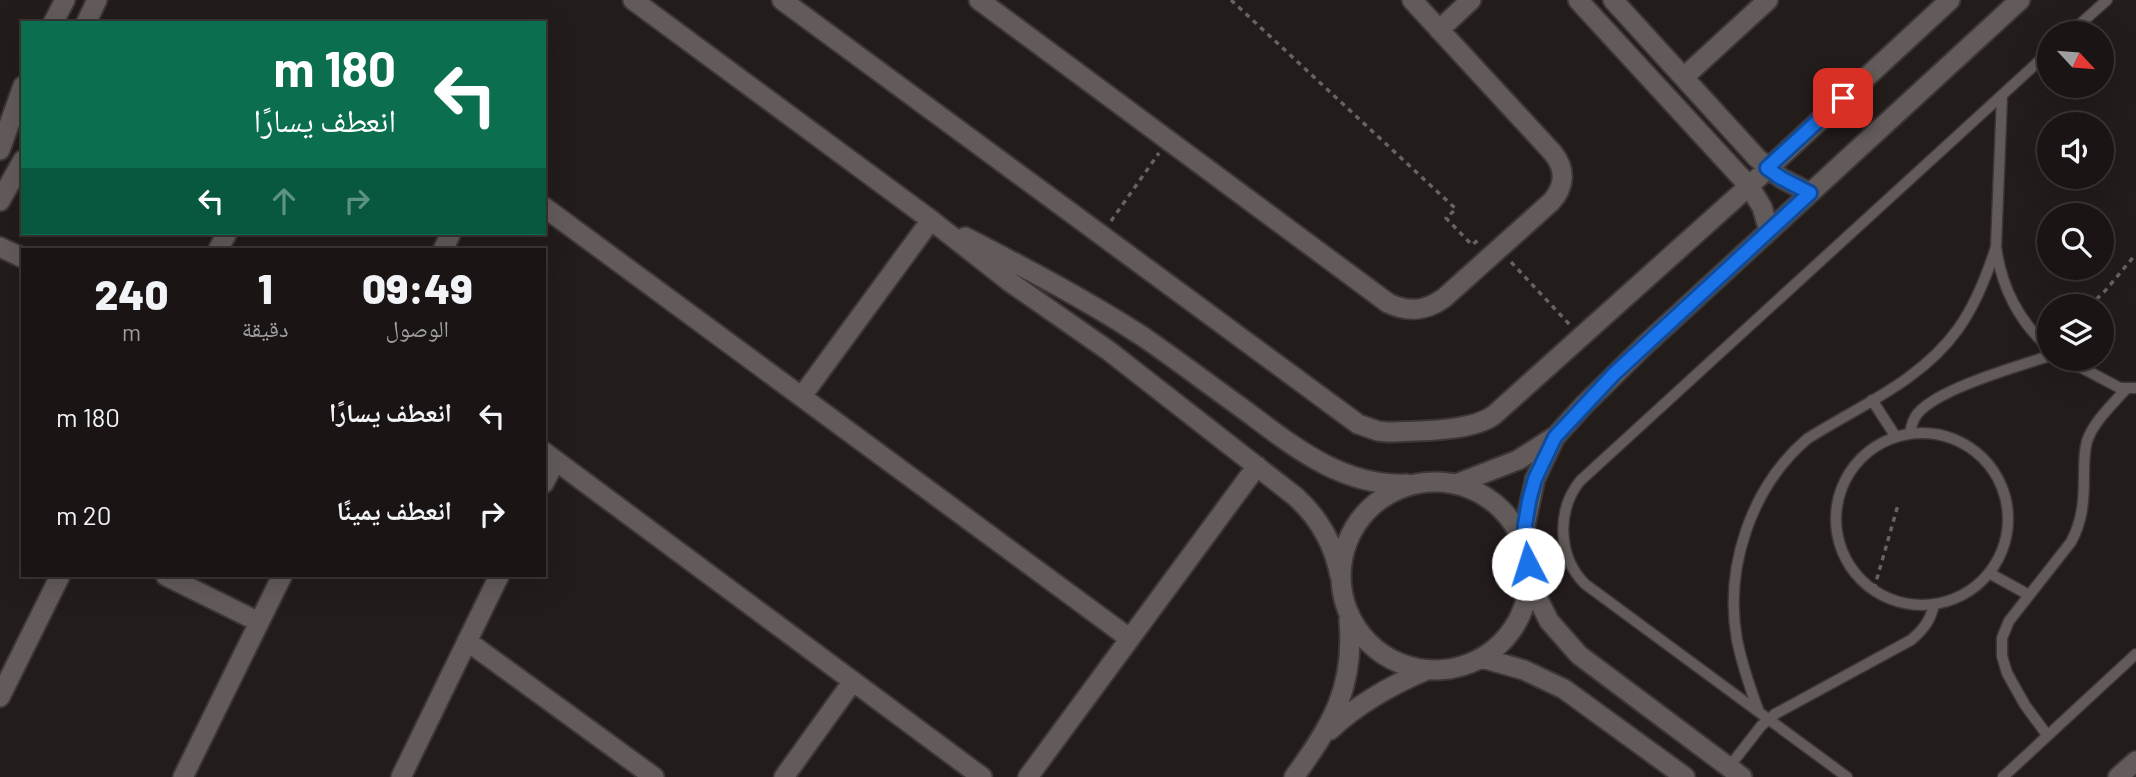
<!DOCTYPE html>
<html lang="ar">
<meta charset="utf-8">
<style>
:root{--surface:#1a1514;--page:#272222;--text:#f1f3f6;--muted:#9f9fa0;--line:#383434}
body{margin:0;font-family:Barlow,"Noto Naskh Arabic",sans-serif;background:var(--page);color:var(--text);direction:rtl;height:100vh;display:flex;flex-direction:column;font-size:26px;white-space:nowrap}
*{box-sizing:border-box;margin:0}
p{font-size:23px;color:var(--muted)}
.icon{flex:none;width:38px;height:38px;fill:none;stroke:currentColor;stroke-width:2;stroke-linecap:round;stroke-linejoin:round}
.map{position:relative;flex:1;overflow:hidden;direction:ltr}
.side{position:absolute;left:21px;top:248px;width:525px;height:329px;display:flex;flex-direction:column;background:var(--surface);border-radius:0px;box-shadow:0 7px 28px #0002,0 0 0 2px var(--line);direction:rtl}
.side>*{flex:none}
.hud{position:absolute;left:21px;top:21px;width:525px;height:214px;border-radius:0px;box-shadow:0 7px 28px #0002,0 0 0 2px var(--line);direction:rtl;background:#0b6e4f;color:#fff;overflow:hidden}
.needle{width:46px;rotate:116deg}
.controls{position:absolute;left:2037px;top:21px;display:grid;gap:14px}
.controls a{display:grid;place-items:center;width:77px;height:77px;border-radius:50%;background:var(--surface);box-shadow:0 7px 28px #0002,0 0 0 2px var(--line);font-size:35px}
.pin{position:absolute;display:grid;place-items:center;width:60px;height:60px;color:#fff;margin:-30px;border-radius:14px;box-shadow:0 4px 10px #0006}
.me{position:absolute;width:77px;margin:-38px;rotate:355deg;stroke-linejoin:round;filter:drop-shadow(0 0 5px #0008)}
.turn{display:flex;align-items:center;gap:24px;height:147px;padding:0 35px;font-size:32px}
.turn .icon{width:91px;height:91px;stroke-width:2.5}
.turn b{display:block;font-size:49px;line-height:60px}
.lanes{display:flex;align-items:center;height:66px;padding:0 35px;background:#0003;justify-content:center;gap:35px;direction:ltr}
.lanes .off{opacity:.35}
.eta{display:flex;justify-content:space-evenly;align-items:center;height:119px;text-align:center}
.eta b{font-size:42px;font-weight:800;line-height:49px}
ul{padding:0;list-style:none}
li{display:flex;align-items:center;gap:21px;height:98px;padding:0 35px}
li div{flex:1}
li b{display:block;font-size:26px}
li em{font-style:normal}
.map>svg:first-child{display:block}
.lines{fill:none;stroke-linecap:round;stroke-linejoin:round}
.service-casing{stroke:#3c3736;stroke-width:13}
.minor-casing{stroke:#3c3736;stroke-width:23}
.path{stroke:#686261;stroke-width:3.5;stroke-dasharray:5 5;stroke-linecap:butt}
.service{stroke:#625b59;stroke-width:10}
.minor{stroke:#625b59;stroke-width:19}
.route-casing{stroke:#114b97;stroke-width:18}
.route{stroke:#1a73e8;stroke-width:12}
</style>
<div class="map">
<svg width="2136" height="777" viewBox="0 0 2136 777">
<rect width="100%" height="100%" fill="#221c1b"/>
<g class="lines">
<g class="service-casing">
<path id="service" d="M2070,33L2107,0
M2002,96L1996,247C2001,286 2019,322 2049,348
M2065,359L2120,388H2136
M1872,400L1896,437
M1836 519a86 86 0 1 1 172 0a86 86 0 1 1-172 0Z
M1910,434C1911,426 1913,419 1918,413C1940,388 2016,367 2049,356
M1989,573L2029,595
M1759,712C1750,688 1742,664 1737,640C1724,568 1751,487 1807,439C1859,406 1921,381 1958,329C1976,304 1987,275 1996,247
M2047,735L2025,705L2007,673L2002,656V638L2009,621L2071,542C2083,520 2084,499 2084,474C2084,463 2084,452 2087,441C2094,421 2112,405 2126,389
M1729,767L1761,726L1775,714L1911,640C1923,630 1931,620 1934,604
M1847,777L1585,584C1558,557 1556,511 1580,481L2049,52
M2003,777L2136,654"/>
</g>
<g class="minor-casing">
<path id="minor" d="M633,0L931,220L1010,282L1109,351L1296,497C1320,519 1334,544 1340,576
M782,0L1358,424L1378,431L1388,432C1417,431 1471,432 1494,415L1749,186L1950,0
M979,0L1388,303C1409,313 1426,311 1444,298L1551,202C1565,187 1566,169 1553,153L1412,0
M1578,0L1749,186L1762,207L1769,231
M1613,0L1757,158L1781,178L1810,193
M53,23L65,0
M86,23L97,0
M1439,30L1471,0
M1684,77L1768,0
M0,150L23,86
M0,201L23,160
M544,207L1129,638
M965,237C1025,268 1085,299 1142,336C1177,360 1211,386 1246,411C1294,447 1343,487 1407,484
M0,247L23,258
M218,250L227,233
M443,250L451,233
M802,396L931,220
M544,452L982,777
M1341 576a94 94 0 1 1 188 0a94 94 0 1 1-188 0Z
M544,483L555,461
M1456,484L1518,460L1554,437
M1525,548V525L1535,479L1555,437L1584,405L1645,345L2020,0
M166,576L259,622
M1529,581L1549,621L1579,655L1742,777
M467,641L654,777
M1482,658L1524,670L1564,689L1685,777
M0,697L60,576
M1330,730C1359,703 1391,685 1427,670
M183,777L282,576
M401,777L499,576
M784,777L853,681
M1028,777L1257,466
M1294,777C1332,725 1355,687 1349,620
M2118,777L2136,761"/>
</g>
<path class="path" d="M1231,0L1456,209L1446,218L1472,245L1478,240
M1111,221L1159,153
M1511,262L1570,325
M2089,306L2105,291L2136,254
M1874,589L1898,505"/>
<use href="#service" class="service"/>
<use href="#minor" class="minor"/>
</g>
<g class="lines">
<g class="route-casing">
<path id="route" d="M1528,564L1525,548V525L1529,501L1535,479L1555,437L1614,374L1810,193L1781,178L1767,168L1843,98"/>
</g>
<use href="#route" class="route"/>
</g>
</svg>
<div class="controls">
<a><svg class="needle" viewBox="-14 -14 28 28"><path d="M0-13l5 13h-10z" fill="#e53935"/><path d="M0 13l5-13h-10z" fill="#9f9fa0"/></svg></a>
<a><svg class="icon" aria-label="sound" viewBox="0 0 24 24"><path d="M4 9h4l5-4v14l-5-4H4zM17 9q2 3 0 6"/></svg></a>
<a><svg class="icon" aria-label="search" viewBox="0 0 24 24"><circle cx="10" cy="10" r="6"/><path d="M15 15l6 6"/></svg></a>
<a><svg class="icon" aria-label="layers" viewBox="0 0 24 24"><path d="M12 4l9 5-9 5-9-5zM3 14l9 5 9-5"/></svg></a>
</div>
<div class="pin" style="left:1843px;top:98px;background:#d93025"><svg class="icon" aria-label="arrive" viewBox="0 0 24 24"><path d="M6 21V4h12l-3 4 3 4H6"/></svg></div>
<svg class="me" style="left:1528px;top:564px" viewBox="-20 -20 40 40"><circle r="19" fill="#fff"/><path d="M0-13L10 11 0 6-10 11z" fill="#1a73e8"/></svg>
<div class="hud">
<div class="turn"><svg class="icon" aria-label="left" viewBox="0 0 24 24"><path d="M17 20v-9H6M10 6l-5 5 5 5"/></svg><div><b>180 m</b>انعطف يسارًا</div></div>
<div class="lanes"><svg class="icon" aria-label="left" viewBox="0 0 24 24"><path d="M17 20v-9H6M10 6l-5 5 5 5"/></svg><svg class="icon off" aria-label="ahead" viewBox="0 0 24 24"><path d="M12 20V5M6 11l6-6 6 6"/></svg><svg class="icon off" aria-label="right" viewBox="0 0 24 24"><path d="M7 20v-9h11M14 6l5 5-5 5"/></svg></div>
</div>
<section class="side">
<div class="eta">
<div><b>09:49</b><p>الوصول</p></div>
<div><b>1</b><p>دقيقة</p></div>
<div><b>240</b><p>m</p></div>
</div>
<ul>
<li><svg class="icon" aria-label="left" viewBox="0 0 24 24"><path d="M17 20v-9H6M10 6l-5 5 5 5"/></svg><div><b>انعطف يسارًا</b></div><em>180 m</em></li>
<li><svg class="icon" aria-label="right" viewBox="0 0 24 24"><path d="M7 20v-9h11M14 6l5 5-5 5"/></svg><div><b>انعطف يمينًا</b></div><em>20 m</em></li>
</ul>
</section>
</div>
